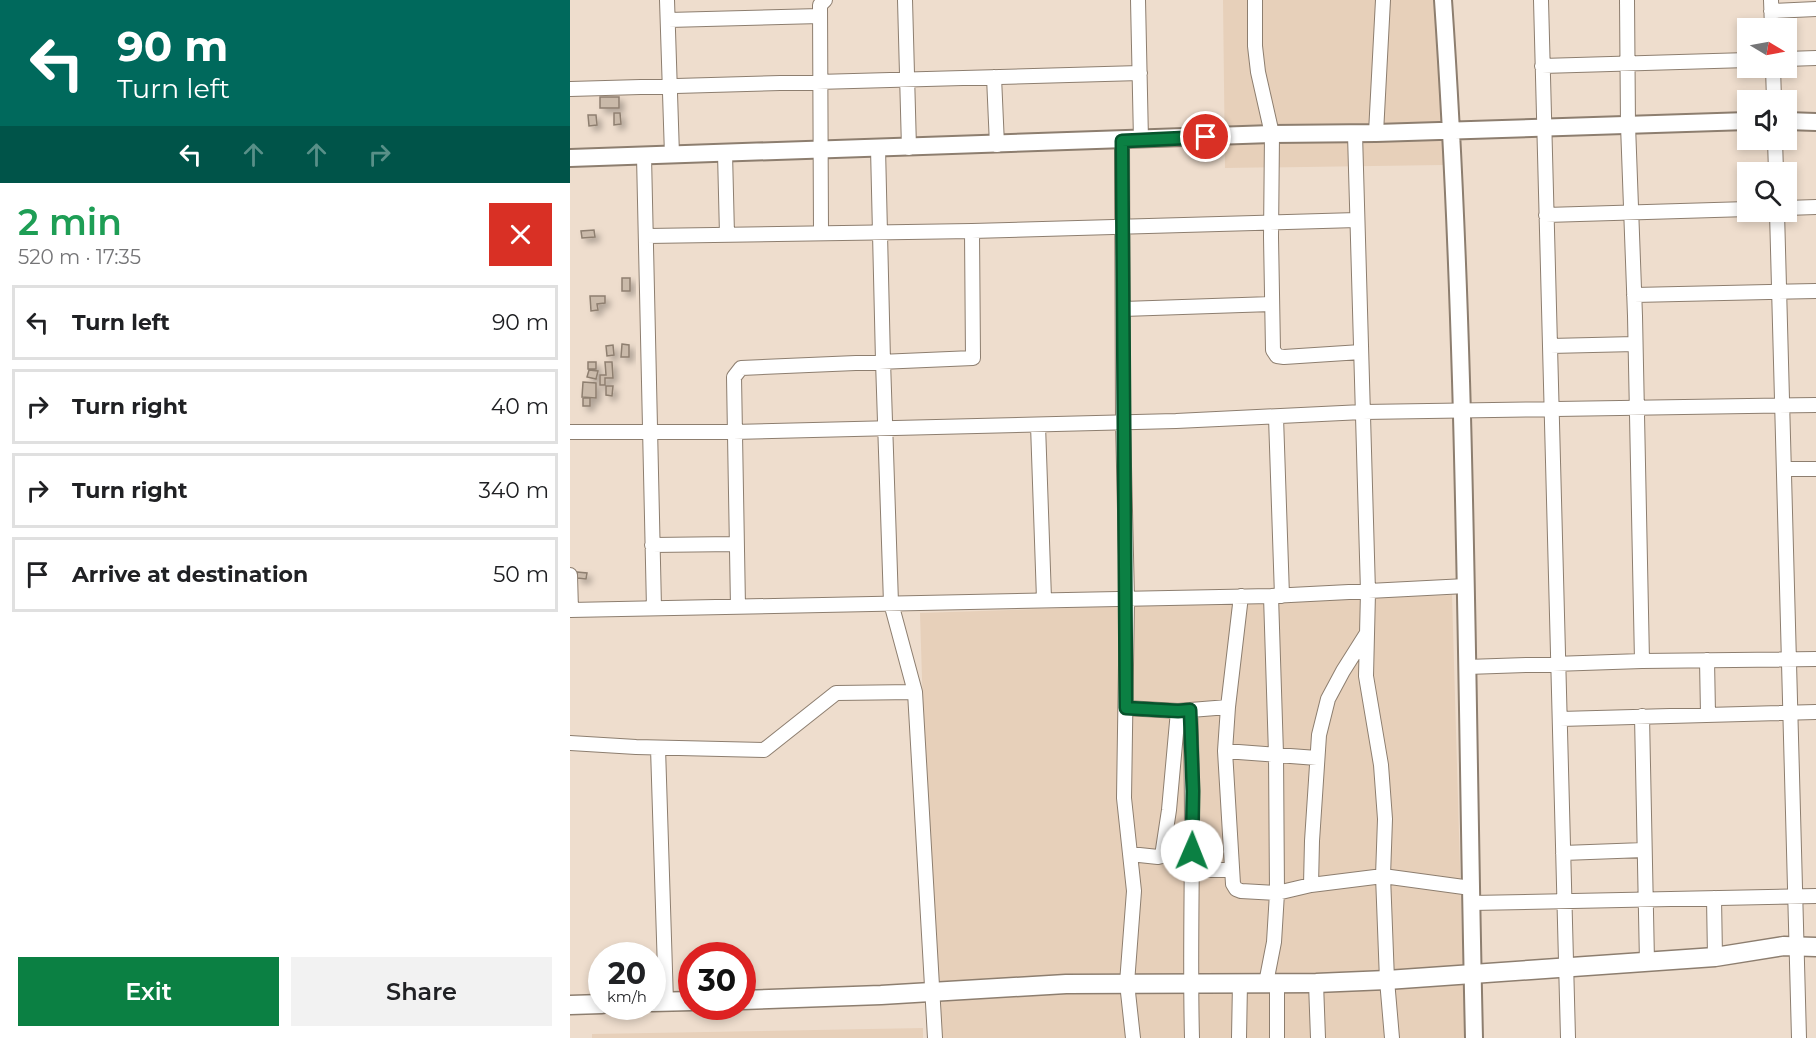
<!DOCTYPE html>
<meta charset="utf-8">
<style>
:root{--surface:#fff;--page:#f2f2f2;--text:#202124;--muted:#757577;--line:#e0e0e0;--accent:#0b8043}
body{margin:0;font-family:Montserrat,sans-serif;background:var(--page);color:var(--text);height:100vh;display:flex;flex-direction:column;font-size:22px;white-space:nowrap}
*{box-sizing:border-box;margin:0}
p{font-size:20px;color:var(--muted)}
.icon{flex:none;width:33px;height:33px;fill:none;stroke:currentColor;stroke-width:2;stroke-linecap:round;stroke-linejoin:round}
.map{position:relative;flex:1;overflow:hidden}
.sheet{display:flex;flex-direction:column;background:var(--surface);width:570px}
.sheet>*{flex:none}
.guide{background:#00695c;color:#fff;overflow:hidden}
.needle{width:39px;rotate:100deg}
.buttons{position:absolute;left:1167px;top:18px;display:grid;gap:12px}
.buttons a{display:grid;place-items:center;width:60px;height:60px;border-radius:0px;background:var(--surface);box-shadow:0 3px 9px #0003;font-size:30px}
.speed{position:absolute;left:18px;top:942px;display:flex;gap:12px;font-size:30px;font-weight:700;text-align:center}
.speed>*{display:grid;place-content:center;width:78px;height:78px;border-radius:50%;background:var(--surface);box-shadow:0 3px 9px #0003;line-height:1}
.speed small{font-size:15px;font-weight:400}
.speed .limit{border:9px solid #d22;background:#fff;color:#111}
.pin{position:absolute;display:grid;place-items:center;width:51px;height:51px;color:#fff;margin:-26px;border:3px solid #fff;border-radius:50%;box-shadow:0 2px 6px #0007}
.me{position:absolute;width:66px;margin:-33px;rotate:1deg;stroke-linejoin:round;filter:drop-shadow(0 0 4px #0008)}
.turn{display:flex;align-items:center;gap:21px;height:126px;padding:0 18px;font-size:27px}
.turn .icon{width:78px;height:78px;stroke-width:2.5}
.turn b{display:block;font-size:42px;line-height:51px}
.lanes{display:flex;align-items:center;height:57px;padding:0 18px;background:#0003;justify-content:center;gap:30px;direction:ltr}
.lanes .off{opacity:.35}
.round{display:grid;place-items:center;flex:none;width:63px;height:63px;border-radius:0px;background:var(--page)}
.overview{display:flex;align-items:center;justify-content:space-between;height:102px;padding:0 18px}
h1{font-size:36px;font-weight:600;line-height:45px;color:#1e9e55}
.cta{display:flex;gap:12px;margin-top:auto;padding:12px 18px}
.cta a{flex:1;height:69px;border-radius:0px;background:var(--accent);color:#fff;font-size:24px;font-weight:600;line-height:69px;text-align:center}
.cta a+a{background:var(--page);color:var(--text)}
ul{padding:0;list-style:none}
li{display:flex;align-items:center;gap:18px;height:75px;margin:0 12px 9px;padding:0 6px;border:3px solid var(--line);border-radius:0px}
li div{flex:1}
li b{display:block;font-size:22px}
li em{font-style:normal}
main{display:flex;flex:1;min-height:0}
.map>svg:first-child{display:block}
.built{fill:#e7d0ba}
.building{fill:#cabaaa;stroke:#8e7f70;stroke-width:1.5;filter:url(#shadow)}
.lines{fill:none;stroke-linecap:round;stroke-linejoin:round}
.minor-casing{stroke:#8d7e6f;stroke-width:16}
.tertiary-casing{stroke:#8d7e6f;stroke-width:20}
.secondary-casing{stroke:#8d7e6f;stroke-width:21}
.minor{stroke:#fff;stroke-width:14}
.tertiary{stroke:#fff;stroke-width:16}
.secondary{stroke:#fff;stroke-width:18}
.route-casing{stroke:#07532c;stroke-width:15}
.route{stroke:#0b8043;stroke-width:10}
</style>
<main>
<section class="sheet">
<div class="guide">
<div class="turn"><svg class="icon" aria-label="left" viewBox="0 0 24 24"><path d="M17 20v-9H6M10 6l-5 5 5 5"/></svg><div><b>90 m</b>Turn left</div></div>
<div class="lanes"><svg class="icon" aria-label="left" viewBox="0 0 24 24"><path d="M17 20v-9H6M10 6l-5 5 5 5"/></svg><svg class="icon off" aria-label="ahead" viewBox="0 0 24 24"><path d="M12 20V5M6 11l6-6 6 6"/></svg><svg class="icon off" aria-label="ahead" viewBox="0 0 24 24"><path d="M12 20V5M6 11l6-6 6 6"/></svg><svg class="icon off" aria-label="right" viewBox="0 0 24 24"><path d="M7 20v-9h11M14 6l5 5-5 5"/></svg></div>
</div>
<div class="overview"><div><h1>2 min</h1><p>520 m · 17:35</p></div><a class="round" style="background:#d93025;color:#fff"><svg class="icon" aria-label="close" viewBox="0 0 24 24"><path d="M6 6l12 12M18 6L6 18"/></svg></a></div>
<ul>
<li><svg class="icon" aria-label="left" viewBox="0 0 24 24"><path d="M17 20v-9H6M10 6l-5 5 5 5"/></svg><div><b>Turn left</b></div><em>90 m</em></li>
<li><svg class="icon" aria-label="right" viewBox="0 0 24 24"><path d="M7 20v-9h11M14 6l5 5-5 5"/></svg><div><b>Turn right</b></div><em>40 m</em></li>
<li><svg class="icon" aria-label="right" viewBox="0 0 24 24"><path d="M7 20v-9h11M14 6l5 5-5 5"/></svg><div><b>Turn right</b></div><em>340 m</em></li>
<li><svg class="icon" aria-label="arrive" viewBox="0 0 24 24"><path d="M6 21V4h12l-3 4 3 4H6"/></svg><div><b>Arrive at destination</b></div><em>50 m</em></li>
</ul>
<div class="cta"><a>Exit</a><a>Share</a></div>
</section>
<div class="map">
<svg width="1246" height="1038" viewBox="0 0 1246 1038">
<defs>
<filter id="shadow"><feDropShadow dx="4.5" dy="4.5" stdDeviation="3" flood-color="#0004"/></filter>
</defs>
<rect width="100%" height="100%" fill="#eeddcd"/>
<path class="built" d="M653,0H871L873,165L655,168Z
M882,595L895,1038H363L350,613Z
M353,1028V1038H22V1034Z"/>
<path class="building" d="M30,97H49V108H30Z
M44,113H50L51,124L44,125Z
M18,115H26L27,125L19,126Z
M24,230L25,237L12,238L11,231Z
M52,278H60V291H52Z
M20,296H35V303L27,304L28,310L21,311Z
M52,344L59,345V357H51Z
M43,345L44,355L37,356L36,346Z
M18,362H26V369H18Z
M35,362H42L43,378H35V385H30V375H36Z
M19,370L28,371L26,379L17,377Z
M13,382L26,383V398L12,397Z
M36,386H43L42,396L36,395Z
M13,398H20V406H13Z
M7,572L17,573L16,579L7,578Z"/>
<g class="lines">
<g class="minor-casing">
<path id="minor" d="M97,0L102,155
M335,0L339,148
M568,0L571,140
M685,0V46L688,72L702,134L701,237L703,350L707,356L714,357L791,352
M971,0L998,1038
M1057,0L1058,125L1065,316L1072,661
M1201,0L1202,28
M1201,11L1246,9
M98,20L250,16
M1216,59L1246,58
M972,66L1178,60
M1203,68L1204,100
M424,77L427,145
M0,89L570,73
M806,133L813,0
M785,134L798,592L796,676L811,765L815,819L813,876L817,980L822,1038
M1205,140L1206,172
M552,141L553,422L557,599L554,798L564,891L557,983L563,1038
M308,148L313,361L321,603L345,692L365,1038
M155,153L157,235
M74,156L84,608
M1216,208L1246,207
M1207,212L1229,1038
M976,215L1178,209
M251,232L250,5L255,0
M77,236L402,231L787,220
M1064,295L1246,291
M553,309L702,304
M980,346L1065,344
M706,417L712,596
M468,425L474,599
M0,432H163L606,421L793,412L1246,405
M1214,469H1246
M82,545L166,544
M0,575L1,610
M671,596L658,707L655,751L663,884L666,889L671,891L707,893L741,885L813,876L901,888
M168,607L164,377L171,368L403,358L402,231
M0,610L701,596L896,586
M1137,660L1138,714
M897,667L1072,661L1246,659
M556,708L608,711L658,707
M620,710C625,819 619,929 622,1038
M1072,716L1077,962
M990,719L1246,712
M0,743L66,747L194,750L266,693L345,692
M88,748L96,1002
M655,751L747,758
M993,853L1074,850
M560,854L588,857L592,856L599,810L608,711
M621,870H662
M741,885L742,841L749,735L758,699L773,671L797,633
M1144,898L1145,957
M901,903L1246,896
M696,983L704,942L707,893L706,754L701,596
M707,983V1038
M746,983L748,1038
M669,1038L670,983"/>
</g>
<g class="tertiary-casing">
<path id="tertiary" d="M873,0C897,345 896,692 904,1038
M1216,121L1246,122
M0,158L702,134L806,133L1178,121"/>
</g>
<g class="secondary-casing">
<path id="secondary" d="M172,1000L311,995L496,984L746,983L817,980L1145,957L1214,946L1246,947
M82,1002L122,1001
M0,1005L32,1004"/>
</g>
<use href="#minor" class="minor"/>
<use href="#tertiary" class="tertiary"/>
<use href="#secondary" class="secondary"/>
</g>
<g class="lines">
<g class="route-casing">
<path id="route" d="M622,851L623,791L620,710L608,711L556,708L552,141L636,137"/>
</g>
<use href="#route" class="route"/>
</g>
</svg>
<div class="buttons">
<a><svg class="needle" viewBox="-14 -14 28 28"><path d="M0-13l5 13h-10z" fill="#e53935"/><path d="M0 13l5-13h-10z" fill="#757577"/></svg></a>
<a><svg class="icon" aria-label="sound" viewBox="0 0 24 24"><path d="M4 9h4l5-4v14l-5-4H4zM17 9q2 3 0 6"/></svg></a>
<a><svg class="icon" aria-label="search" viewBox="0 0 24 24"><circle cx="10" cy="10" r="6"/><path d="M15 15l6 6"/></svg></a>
</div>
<div class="speed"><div>20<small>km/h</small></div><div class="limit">30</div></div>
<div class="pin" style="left:636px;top:137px;background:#d93025"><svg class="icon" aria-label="arrive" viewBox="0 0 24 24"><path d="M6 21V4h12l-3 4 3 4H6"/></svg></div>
<svg class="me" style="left:622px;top:851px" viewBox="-20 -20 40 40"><circle r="19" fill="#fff"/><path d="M0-13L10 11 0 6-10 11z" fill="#0b8043"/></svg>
</div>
</main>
